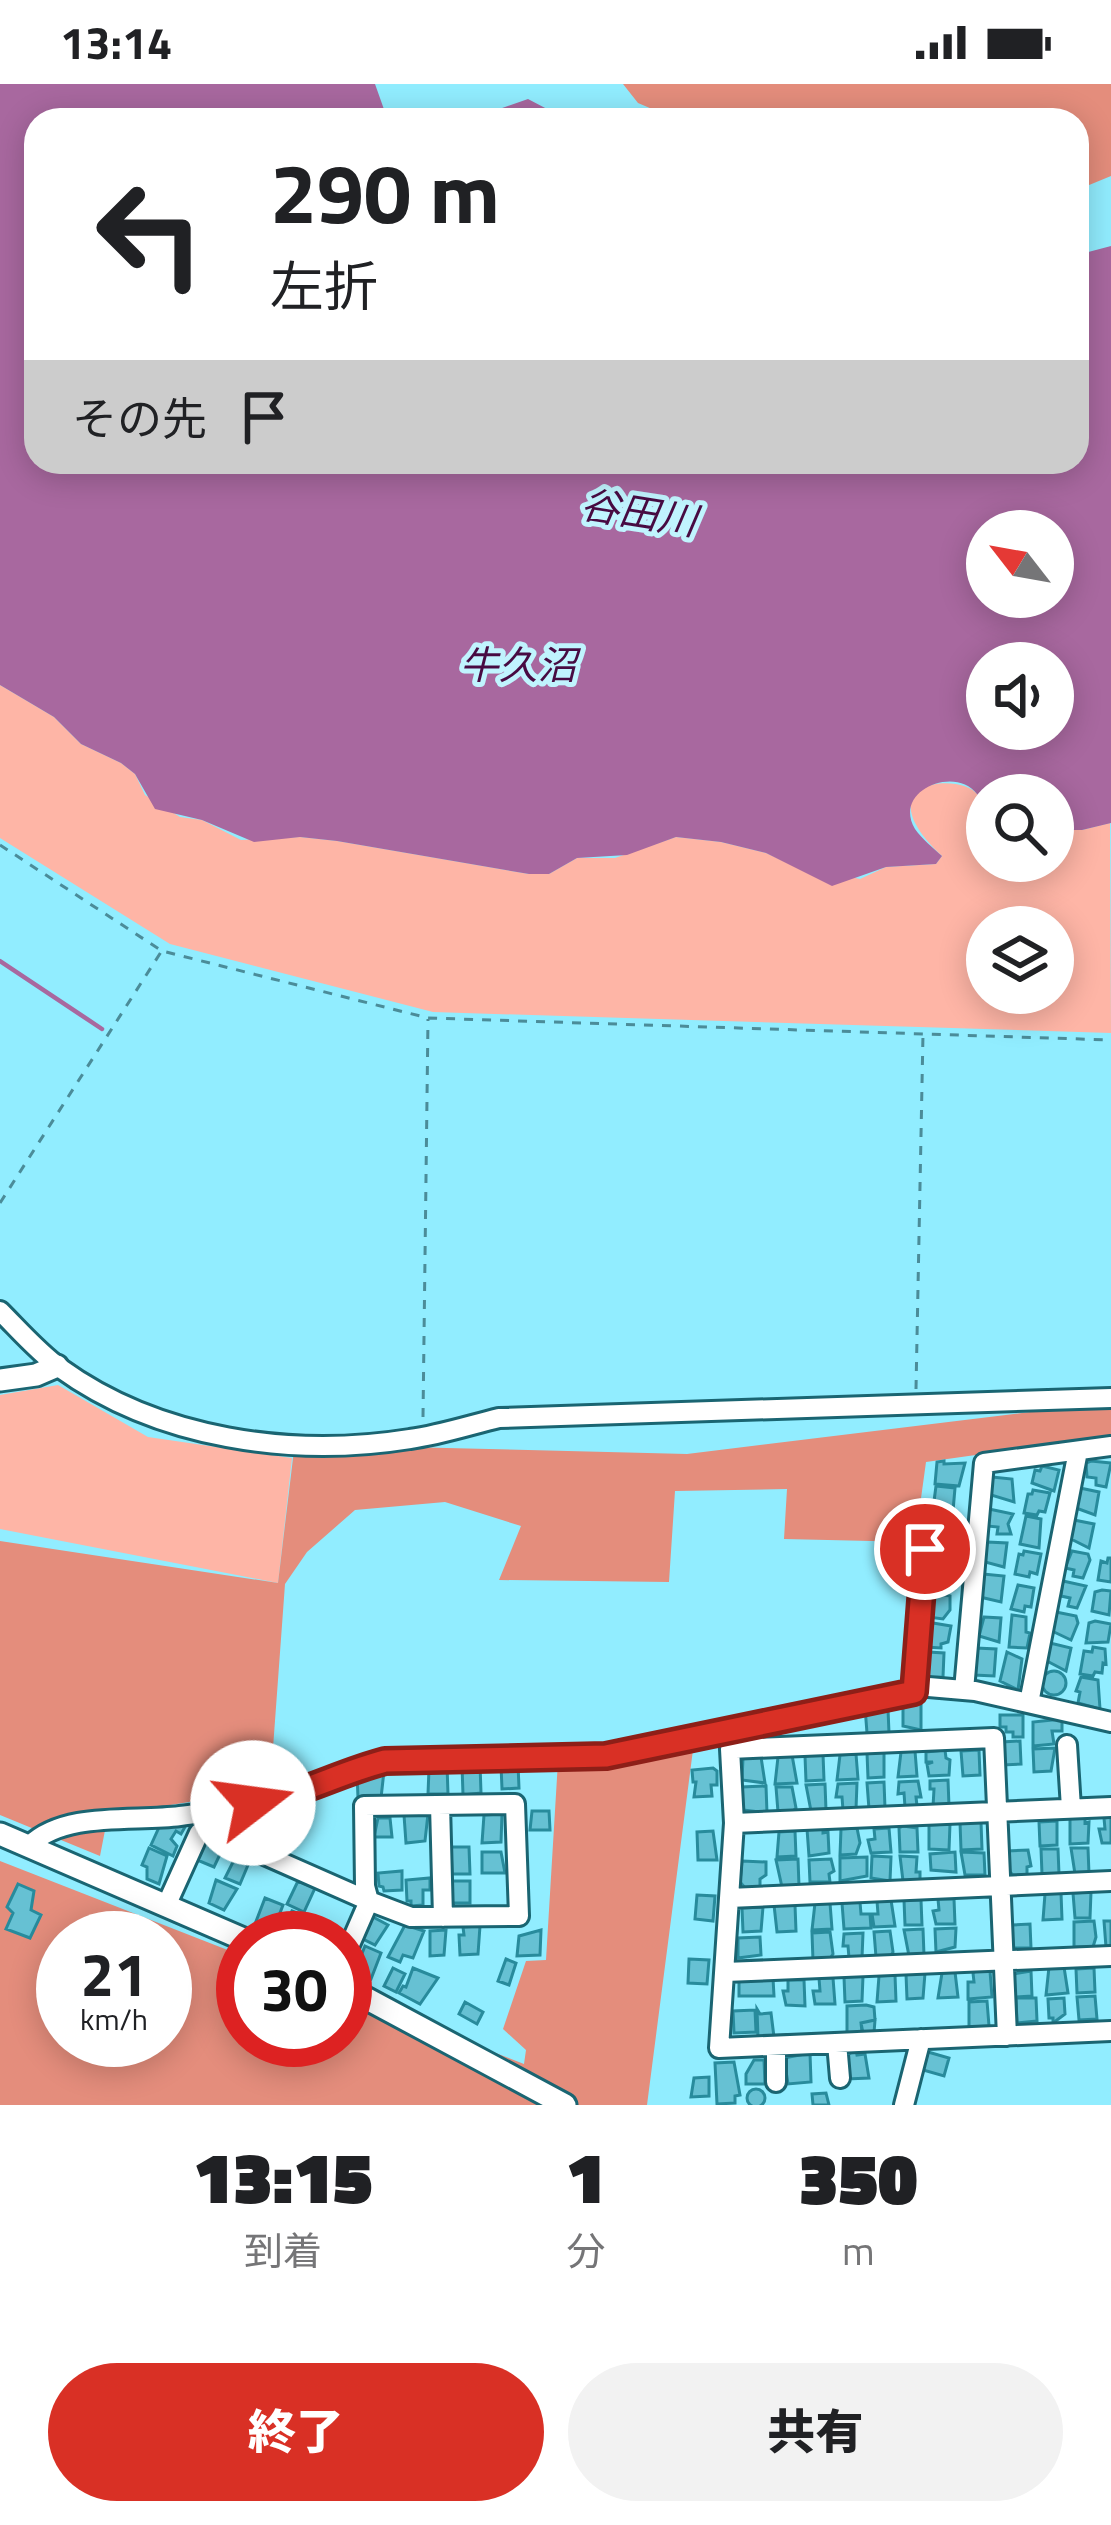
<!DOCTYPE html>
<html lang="ja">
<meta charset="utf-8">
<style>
:root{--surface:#fff;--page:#f2f2f2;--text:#202124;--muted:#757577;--accent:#d93025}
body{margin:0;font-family:"Titillium Web","Noto Sans JP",sans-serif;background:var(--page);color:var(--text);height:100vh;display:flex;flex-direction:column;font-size:45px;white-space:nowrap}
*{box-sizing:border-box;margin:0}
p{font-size:39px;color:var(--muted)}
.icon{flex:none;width:66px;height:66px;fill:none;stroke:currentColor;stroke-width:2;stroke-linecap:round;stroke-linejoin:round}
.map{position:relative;height:2021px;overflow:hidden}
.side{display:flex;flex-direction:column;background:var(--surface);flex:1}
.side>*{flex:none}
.banner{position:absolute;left:24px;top:24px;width:1065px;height:366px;border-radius:36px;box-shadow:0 6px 30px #0003;background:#fff;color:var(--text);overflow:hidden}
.needle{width:78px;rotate:301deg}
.controls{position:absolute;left:966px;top:426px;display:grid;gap:24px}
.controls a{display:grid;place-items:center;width:108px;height:108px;border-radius:50%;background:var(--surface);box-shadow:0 6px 30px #0003;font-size:60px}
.speed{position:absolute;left:36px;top:1827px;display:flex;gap:24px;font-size:60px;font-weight:700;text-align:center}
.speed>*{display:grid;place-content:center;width:156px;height:156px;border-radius:50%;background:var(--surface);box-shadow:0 6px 30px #0003;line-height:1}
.speed small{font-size:30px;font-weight:400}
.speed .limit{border:18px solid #d22;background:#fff;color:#111}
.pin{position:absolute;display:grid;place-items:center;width:102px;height:102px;color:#fff;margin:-51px;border:6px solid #fff;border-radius:50%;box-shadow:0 3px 12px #0007}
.me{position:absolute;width:132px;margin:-66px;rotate:75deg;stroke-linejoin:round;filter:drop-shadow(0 0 9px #0008)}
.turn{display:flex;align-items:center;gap:42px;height:252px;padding:0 48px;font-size:54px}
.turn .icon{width:156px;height:156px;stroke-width:2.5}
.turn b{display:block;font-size:84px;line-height:102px}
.then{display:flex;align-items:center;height:114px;padding:0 48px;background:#0003;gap:24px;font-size:45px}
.eta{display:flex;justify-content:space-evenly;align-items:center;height:204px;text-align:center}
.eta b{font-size:72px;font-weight:800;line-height:84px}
.cta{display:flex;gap:24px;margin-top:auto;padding:24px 48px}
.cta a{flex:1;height:138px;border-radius:72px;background:var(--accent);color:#fff;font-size:48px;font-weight:800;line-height:138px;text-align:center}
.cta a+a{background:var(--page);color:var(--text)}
.status{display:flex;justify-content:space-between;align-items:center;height:84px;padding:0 60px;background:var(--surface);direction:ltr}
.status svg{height:33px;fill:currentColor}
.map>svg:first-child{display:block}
.green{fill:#feb5a6;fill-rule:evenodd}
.forest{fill:#e48d7c;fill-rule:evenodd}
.water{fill:#a8689f;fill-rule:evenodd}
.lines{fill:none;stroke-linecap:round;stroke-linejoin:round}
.stream{stroke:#a8689f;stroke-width:4.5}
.building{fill:#66c1d3;stroke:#288b9c;stroke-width:3}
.minor-casing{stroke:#1a6572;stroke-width:24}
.tertiary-casing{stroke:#1a6572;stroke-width:27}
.path{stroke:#4b8c99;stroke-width:3;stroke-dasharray:9 9;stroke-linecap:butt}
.minor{stroke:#fff;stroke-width:18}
.tertiary{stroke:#fff;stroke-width:21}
.route-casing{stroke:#8d1f18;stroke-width:30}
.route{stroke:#d93025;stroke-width:21}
.labels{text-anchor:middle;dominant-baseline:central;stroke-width:10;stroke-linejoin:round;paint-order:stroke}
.water-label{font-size:39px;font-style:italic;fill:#470b42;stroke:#c0f4fe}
</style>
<div class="status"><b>13:14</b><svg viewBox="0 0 49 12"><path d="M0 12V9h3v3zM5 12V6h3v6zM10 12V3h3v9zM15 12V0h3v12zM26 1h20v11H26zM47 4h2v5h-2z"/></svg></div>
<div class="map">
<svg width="1111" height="2021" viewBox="0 0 1111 2021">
<rect width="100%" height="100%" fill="#91edff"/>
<path class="green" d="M0,601L54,633L81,660L121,679L135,690L145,711L180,733L202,736L241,756L300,753L337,757L529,790H549L577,774H615L676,753L721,758L766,769L790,780L860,795L886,783L936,780L942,772C861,696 961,687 978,711C990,730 987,756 987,777H1053V746H1082L1110,739L1111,949L433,928L170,860L0,754ZM987,843H1053V909H987Z
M58,1301L148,1353L292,1374L278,1499L0,1445V1311Z"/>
<path class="forest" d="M623,0H1111V92L1077,106V36H678L638,19Z
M1111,1318V1352L926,1378L915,1458L784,1455L787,1405L675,1407L669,1498L499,1496L521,1442L445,1418L355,1426L307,1468L285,1500L270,1705L108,1731L100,1772L0,1731V1457L278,1499L294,1366L404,1363L687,1370Z
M694,1658L647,2021H0V1777L243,1872V1956H345V1911L524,1980L526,1966L503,1945L526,1877L546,1876L558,1677ZM63,1854H165V1956H63Z"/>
<path class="water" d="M0,0H375L386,31L420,36H36V378H1077V171L1111,162V739L1082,746H1053V711H987V737C984,730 982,716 977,710C956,681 892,706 915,745C922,755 933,764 942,772L936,780L886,783L832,802L766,769L721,758L676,753L627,771L577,774L549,790H529L337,757L300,753L254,758L202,736L155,725L135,690L121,679L81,660L54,633L0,601ZM987,447H1053V513H987ZM987,579H1053V645H987Z
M528,15L568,36H468Z"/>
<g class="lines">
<path class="stream" d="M0,877L102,945"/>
</g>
<path class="building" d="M944,1377V1380L965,1379L959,1402L935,1400L937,1378Z
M1091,1377L1111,1379L1106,1403L1096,1401V1394L1087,1393L1086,1379Z
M1042,1382L1059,1386L1054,1407L1032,1399L1035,1386L1040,1387Z
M992,1393L1012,1395L1014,1418L991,1411Z
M936,1402L955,1404L953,1427L933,1425Z
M1080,1404L1099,1408L1095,1431L1076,1424Z
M1033,1406L1050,1409L1045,1428L1039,1427L1037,1431L1024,1429L1028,1410H1032Z
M989,1425L1013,1430L1008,1440L1011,1450H997L998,1443L987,1442Z
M935,1428L953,1430L951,1452L933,1451Z
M1026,1432L1041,1435L1039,1464L1020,1460Z
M1074,1436L1094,1440L1089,1464L1071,1455Z
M932,1455L952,1457L949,1479L932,1478Z
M987,1458L1007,1459L1004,1483L985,1478Z
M1024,1467L1041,1470L1037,1490L1030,1488L1029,1493L1015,1490L1019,1470L1023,1471Z
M1072,1467L1088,1470L1090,1476L1083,1494L1073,1492L1074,1486L1065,1484Z
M1108,1474H1111V1498L1098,1496L1101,1477L1107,1479Z
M934,1481L950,1483L953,1488L949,1506L930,1505Z
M983,1490L1004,1492L1001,1518L980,1513Z
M1063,1497L1086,1502L1077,1524L1068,1522L1070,1514L1061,1512Z
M1018,1501L1034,1504L1031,1523L1025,1522L1024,1528L1011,1525Z
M1102,1506L1111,1507L1109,1531L1092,1527L1095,1508Z
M928,1508L950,1512V1526L943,1535L928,1533Z
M1056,1528L1076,1532L1078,1539L1071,1556L1052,1547Z
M1012,1531L1026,1533V1548L1030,1549L1027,1564L1009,1563Z
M984,1533L1001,1534L999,1558L979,1552Z
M1095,1537L1111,1540L1108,1558L1086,1559L1089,1539Z
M933,1539L951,1542L948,1558L941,1560V1564L926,1563L927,1543L932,1544Z
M1050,1559L1071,1564L1066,1587L1047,1577Z
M1093,1563L1105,1565L1106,1580L1103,1579L1102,1589L1095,1588L1093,1592L1080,1590L1084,1567L1092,1568Z
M976,1564L996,1565L994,1592L974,1591Z
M928,1568L944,1569L943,1593L923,1594Z
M1007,1568L1022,1575L1018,1606L1000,1597Z
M1042 1599a12 12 0 1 1 24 0a12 12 0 1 1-24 0Z
M1081,1593L1098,1596L1100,1625L1078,1619L1080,1608L1076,1607Z
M921,1616V1646L903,1642V1617Z
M874,1621V1626L888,1625L889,1649H867L865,1623Z
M1000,1631H1023V1653H1013V1648H1006V1643H1000Z
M1062,1635V1647H1052L1054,1660L1033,1662V1638Z
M1020,1657L1021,1680L1003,1681L1002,1658Z
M1055,1664L1051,1687L1034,1688L1033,1665Z
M945,1666L946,1674L950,1676L949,1691L929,1692L927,1680L933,1678H926V1668Z
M979,1666L980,1691L963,1692L961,1667Z
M915,1667L917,1692L898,1693L901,1668Z
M884,1668V1693L868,1694L867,1669Z
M823,1670L824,1696L806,1697L805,1672Z
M856,1670L858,1695L837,1696L840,1671Z
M792,1671L797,1699L775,1700L778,1673Z
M761,1673L765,1699L742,1696L743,1674Z
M480,1680L481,1709L463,1711L462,1681Z
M518,1680L519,1704L502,1705L501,1681Z
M447,1681L448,1710H428L429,1685Z
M713,1684L717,1687V1701H711L712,1712L694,1713L696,1698H693L692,1686Z
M370,1687H384L381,1714H358L357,1689Z
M948,1696L949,1722L933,1723L934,1705H930V1697Z
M918,1697L921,1713H916L917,1722L905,1723L904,1709L898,1710L899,1698Z
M884,1698L885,1724L869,1725L867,1699Z
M857,1699L856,1725L843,1726L842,1713H836L838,1700Z
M825,1700L826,1726L811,1727L806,1701Z
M766,1702L767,1729L743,1726L742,1703Z
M776,1703H792L796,1724L792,1728H778Z
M265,1725L283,1733L280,1740L276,1737L268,1755L255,1749L258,1743L254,1742Z
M532,1727H549L550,1746H530Z
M428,1730L425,1757L406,1759L404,1731Z
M502,1730L501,1758L482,1759L484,1731Z
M1111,1733V1759H1102L1099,1745H1105L1104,1734Z
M378,1734H390L392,1753H374Z
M1070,1734H1085V1739L1089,1738L1088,1759L1070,1760Z
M1057,1737V1761L1040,1762L1039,1738Z
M174,1738L185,1743L181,1750L176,1747L171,1755L177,1762L173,1772L151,1761L161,1739L168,1742Z
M960,1738H981L982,1765L961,1766Z
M950,1740L949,1766L929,1765V1741Z
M903,1742L917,1744L918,1768H900L899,1744Z
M823,1744V1749L828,1748L829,1769L809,1772L807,1745Z
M857,1744L860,1759L856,1770L840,1771L841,1745Z
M889,1744L891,1768L871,1769L868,1756L875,1755L874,1745Z
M713,1747L717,1776H698L697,1748Z
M795,1747L796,1772L777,1773L779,1748Z
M206,1756L223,1764L214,1783L197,1776Z
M451,1763H469L470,1790H452Z
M149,1764L167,1772L159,1800L147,1795V1783L142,1781Z
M1071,1764H1088L1089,1790H1075Z
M1041,1765H1058L1059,1790H1042Z
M1028,1766L1031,1782L1027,1783V1791H1013L1008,1786L1007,1767Z
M482,1768H501L505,1789H482Z
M955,1768L956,1788L931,1786L930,1770Z
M961,1768L984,1769L985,1791H965Z
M236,1772L248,1781L240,1800L225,1794Z
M872,1772L891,1773L890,1797L871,1794Z
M900,1772L917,1773L916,1788H920V1796L903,1797Z
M867,1773V1792L840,1797V1774Z
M798,1775L799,1802L782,1803L776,1776Z
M831,1775L834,1787L829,1790L830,1798H810L809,1776Z
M742,1777L766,1778V1791L760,1795V1804L746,1805L740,1798Z
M402,1787V1806L384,1807L383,1803L379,1802L378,1789Z
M430,1794V1806H423V1821L411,1822V1817H407L406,1796Z
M216,1796L237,1805L224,1826L209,1819Z
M298,1797L315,1804L304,1828L287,1820Z
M450,1797H470V1819H450Z
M18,1800L34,1807L31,1826L41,1831L30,1854L6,1845L13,1829L7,1823Z
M1091,1808L1090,1834H1075L1073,1809Z
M1061,1809L1062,1835L1043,1836L1045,1810Z
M697,1811L715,1812L713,1837L695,1835Z
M265,1814L283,1821L273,1847L255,1840Z
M938,1815H954L955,1840H936L933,1827L939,1826Z
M891,1816L895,1842L874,1843L872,1830H878L877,1817Z
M904,1816H921L922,1841H905Z
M860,1818L861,1830H870L871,1844L844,1845L842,1819Z
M815,1819H830L832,1845L812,1846Z
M774,1821H795L796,1847L777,1848Z
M763,1823L761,1847L743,1848L742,1824Z
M292,1827L305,1832L297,1854H286L282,1852L283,1844Z
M373,1833L388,1841L375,1861L363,1855Z
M1094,1837L1096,1853L1093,1863H1074V1838Z
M1104,1837H1111V1863H1106Z
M317,1838L334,1845L332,1854H310Z
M1030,1840L1031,1864H1013L1012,1841Z
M405,1841L424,1847L413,1874L403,1871L400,1878L388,1873Z
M480,1842L478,1870L460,1871L459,1851H464L463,1843Z
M956,1844L955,1863L936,1868L935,1845Z
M923,1845L924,1871L909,1872L904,1846Z
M446,1846L444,1871L430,1872V1847Z
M541,1846L540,1871L517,1872L519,1852Z
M890,1847L893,1868L891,1872L876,1873L874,1848Z
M830,1848L833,1870L829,1876L813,1877L812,1849Z
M863,1849L862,1874H849L848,1862H843L844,1850Z
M760,1853L761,1871L738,1874V1854Z
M365,1862L381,1869L371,1895L355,1887Z
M506,1875L516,1879L509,1901L498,1897Z
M689,1875L709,1876L707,1900L688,1899Z
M1049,1883H1064L1068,1909L1046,1911Z
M393,1884L405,1890L396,1908L384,1902Z
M413,1884L438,1894L420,1920L399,1909L403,1902L406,1903Z
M1094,1884L1095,1908L1077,1909L1076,1885Z
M977,1886L990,1887L992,1913L968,1915V1898H974L973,1889Z
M1031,1887L1032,1912L1014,1913L1013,1890Z
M955,1888L958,1913L938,1914L942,1889Z
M925,1889L923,1914L907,1915L906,1890Z
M895,1891L896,1917L877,1918L879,1892Z
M863,1892L862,1917L845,1918L844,1893Z
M773,1894L774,1912H739V1896Z
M819,1894H833L835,1920H815L813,1907H820Z
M788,1896H804L805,1922L786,1921L783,1907H788Z
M1095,1912L1097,1935L1079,1936L1077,1913Z
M1016,1914H1036L1037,1937L1017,1939Z
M1064,1914L1065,1930L1053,1939V1934H1049L1048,1915Z
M987,1917L989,1942L969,1943V1918Z
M465,1918L483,1928L477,1940L459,1930Z
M866,1921L874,1923L875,1936L861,1939L862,1948L847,1949V1922Z
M757,1925L760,1930L771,1929L774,1953L758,1954Z
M755,1926L756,1948L734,1949L733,1927Z
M875,1936L874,1949H863L861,1939Z
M856,1966L857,1971L865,1970L869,1994L847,1995V1971Z
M928,1968L949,1974L944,1992L923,1986Z
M810,1969L811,1998L788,2000L784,1974Z
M754,1976H764L765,2000H746V1990Z
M734,1978L740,2011L735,2012V2019L717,2020L715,1979Z
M709,1993V2012L691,2013L694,1994Z
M747 2014a9 9 0 1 1 18 0a9 9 0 1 1-18 0Z
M826,2009L829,2021H813L812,2010Z"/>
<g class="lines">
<g class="minor-casing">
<path id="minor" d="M0,1227C19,1246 38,1268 60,1284C158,1355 292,1374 410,1355C440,1351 470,1341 499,1334L1111,1314
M917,1602L924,1465
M964,1606L984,1379L1111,1362
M1029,1619L1078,1367
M1067,1661L1071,1724
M515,1720L519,1832L411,1833L369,1817L365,1802L364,1722Z
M440,1721L443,1833
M734,1739L1111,1723
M30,1761C65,1727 134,1738 180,1732C215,1727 257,1724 290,1713C322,1701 351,1686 385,1677L606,1672L914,1608L917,1602L975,1607L1111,1638
M729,1814L1111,1797
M166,1822L199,1749L208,1746L369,1817L345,1872
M725,1888L1111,1872
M1007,1952L994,1654L730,1665L734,1739L719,1964L1111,1947
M837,1959L840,1994
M776,1962V1998
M904,2021L921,1955"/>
</g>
<g class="tertiary-casing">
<path id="tertiary" d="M0,1296L36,1291L57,1282
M0,1750L243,1855
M345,1903L565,2021"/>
</g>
<path class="path" d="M0,761L162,867L428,934L1111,956
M0,1119L161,868
M916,1305L923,950
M423,1333L428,935"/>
<use href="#minor" class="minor"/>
<use href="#tertiary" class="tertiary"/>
</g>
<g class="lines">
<g class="route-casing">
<path id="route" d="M253,1719C299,1712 339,1689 385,1677L606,1672L914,1608L925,1465"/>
</g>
<use href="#route" class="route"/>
</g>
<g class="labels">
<g class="water-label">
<text transform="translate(639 428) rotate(9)">谷田川</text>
<text x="518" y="580">牛久沼</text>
</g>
</g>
</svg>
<div class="controls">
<a><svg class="needle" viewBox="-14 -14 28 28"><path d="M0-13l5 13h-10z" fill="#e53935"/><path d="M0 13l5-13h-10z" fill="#757577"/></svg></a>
<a><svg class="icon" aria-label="sound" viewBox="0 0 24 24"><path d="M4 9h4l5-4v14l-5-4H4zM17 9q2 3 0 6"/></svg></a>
<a><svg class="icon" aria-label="search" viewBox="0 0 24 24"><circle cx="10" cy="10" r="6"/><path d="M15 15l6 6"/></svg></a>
<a><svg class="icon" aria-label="layers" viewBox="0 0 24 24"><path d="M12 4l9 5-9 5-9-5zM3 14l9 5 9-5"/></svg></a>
</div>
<div class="speed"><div>21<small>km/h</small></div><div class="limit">30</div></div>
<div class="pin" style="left:925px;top:1465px;background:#d93025"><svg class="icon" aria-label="arrive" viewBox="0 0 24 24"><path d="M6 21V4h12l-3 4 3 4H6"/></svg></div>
<svg class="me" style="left:253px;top:1719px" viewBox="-20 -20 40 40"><circle r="19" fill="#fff"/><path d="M0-13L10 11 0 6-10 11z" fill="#d93025"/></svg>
<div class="banner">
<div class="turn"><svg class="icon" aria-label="left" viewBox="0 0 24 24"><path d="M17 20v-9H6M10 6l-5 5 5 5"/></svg><div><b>290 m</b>左折</div></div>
<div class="then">その先<svg class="icon" aria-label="arrive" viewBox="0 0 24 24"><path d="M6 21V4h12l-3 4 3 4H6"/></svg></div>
</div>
</div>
<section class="side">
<div class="eta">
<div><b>13:15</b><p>到着</p></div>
<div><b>1</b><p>分</p></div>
<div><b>350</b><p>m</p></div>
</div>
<div class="cta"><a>終了</a><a>共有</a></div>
</section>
